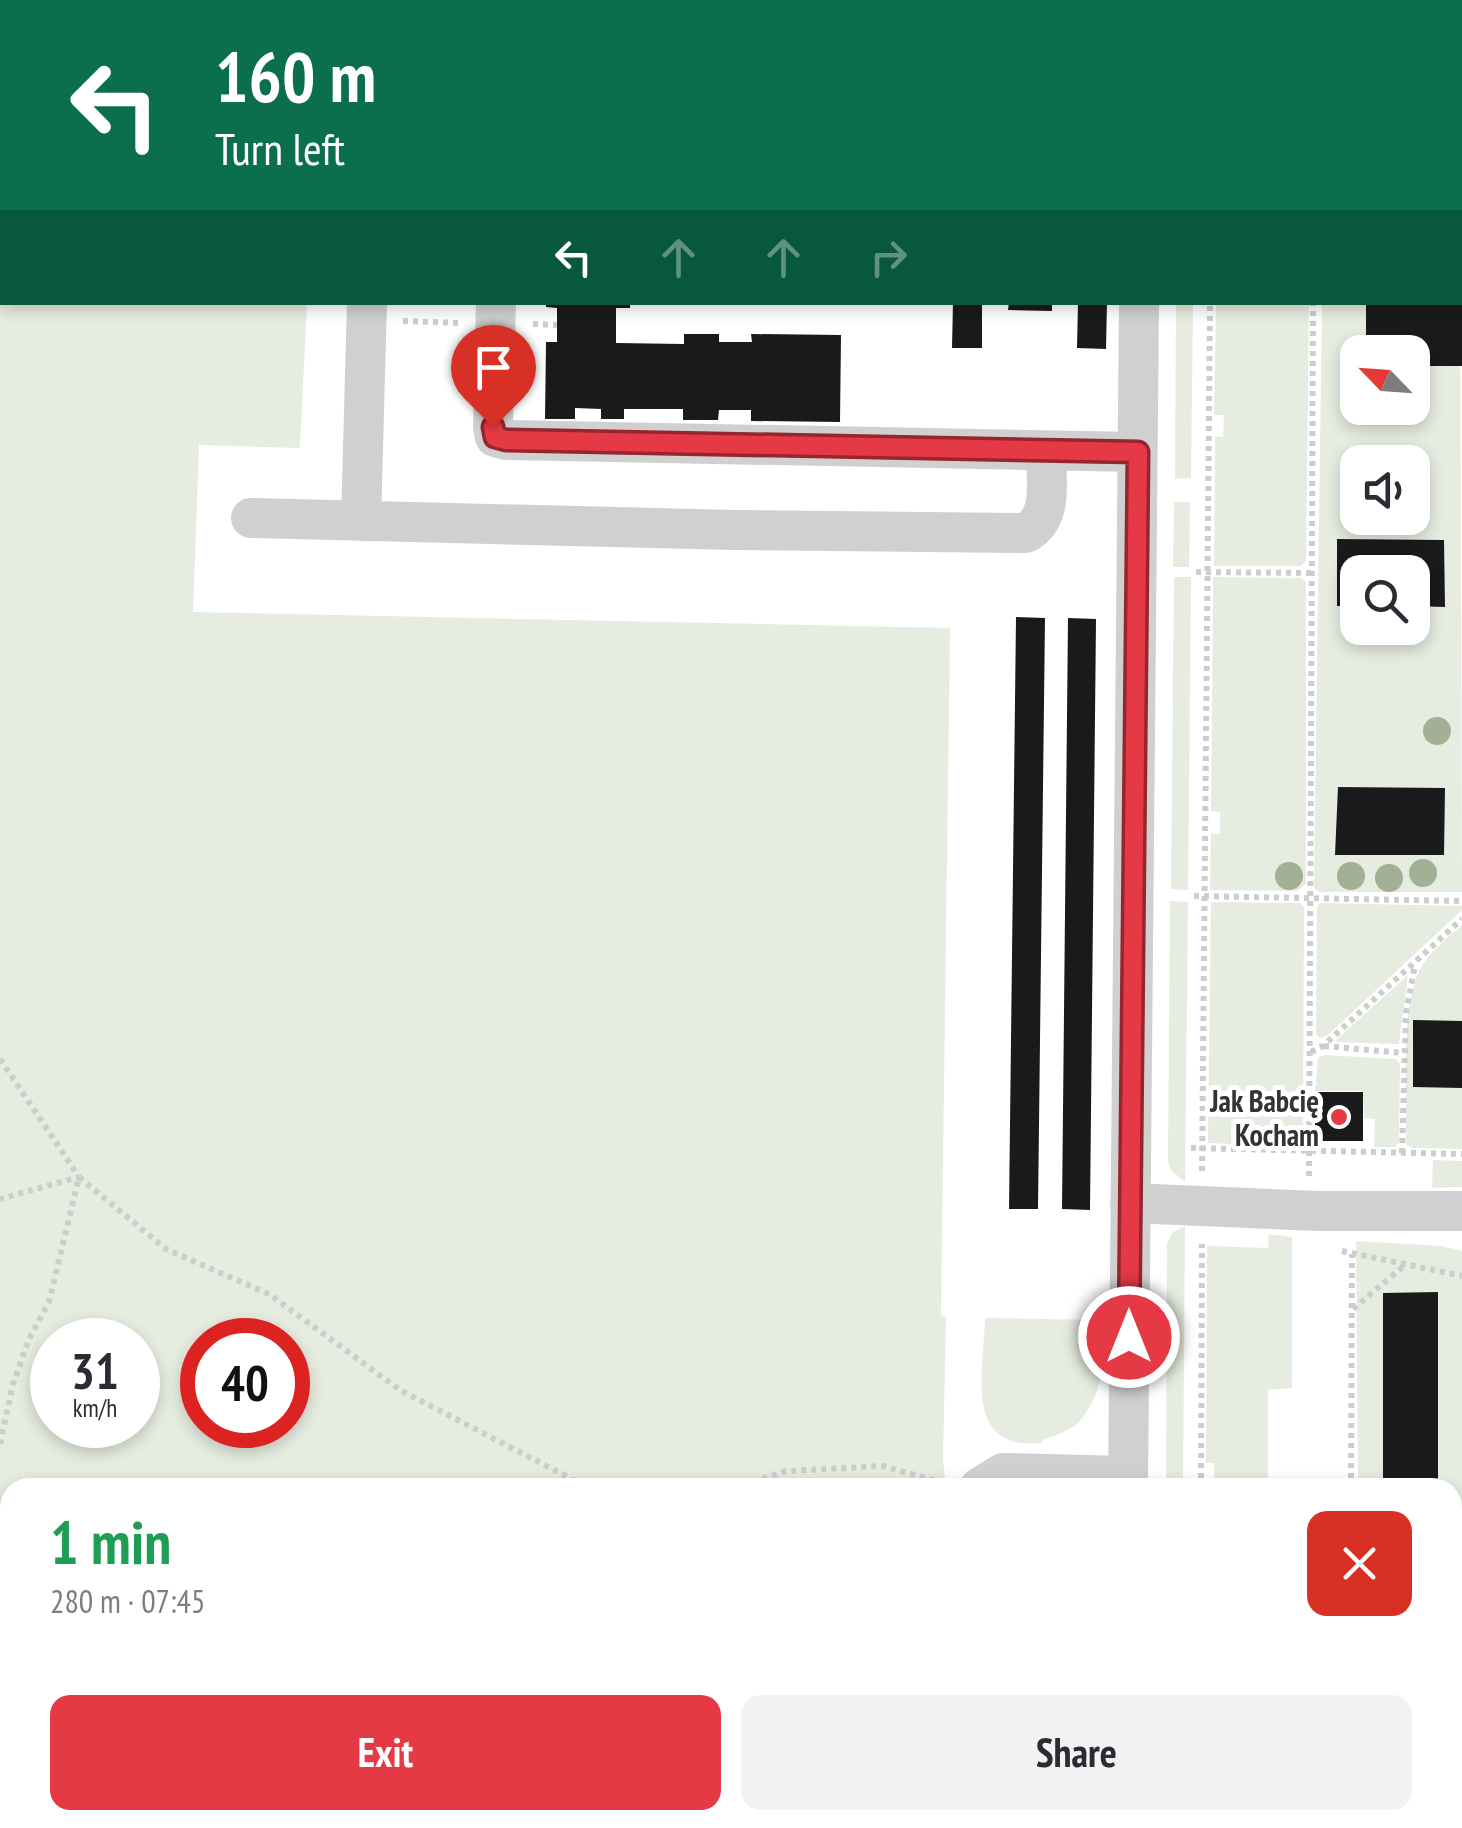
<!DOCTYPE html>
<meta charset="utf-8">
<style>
:root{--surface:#fff;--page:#f2f2f3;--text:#2b2b33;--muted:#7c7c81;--accent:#e63946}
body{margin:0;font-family:"PT Sans Narrow",sans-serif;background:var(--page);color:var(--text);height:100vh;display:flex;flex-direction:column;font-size:38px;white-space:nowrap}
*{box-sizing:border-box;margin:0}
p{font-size:32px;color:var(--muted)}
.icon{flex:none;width:55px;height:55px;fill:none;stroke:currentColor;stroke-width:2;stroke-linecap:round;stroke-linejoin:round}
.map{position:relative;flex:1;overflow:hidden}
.drawer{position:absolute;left:0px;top:1478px;width:1462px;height:352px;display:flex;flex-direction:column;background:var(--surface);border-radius:30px 30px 0 0;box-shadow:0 5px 15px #0003}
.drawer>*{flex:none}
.banner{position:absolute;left:0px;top:0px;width:1462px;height:305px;box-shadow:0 5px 15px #0003;background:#0b6e4f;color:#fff;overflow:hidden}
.needle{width:65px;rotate:295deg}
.controls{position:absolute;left:1340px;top:335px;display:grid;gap:20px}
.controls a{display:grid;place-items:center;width:90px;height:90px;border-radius:20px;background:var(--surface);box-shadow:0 5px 15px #0003;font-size:50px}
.speed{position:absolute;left:30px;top:1318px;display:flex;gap:20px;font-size:50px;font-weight:700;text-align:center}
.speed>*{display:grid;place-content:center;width:130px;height:130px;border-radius:50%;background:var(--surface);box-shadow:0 5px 15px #0003;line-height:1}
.speed small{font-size:25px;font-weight:400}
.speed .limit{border:15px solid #d22;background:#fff;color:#111}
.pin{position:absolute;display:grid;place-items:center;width:85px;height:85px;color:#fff;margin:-102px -42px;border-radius:50% 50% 50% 0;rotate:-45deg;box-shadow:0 0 10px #0007}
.pin .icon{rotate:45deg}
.me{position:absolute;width:110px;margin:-55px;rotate:0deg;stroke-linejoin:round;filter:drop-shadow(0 0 8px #0008)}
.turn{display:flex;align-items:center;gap:35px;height:210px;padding:0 50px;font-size:45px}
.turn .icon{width:130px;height:130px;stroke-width:2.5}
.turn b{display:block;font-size:70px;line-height:85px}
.lanes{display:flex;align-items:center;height:95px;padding:0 50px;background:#0003;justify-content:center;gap:50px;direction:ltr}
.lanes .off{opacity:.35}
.round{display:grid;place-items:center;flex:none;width:105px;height:105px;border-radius:20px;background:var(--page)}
.summary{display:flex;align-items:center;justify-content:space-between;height:170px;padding:0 50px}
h1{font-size:60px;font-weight:800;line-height:75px;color:#1e9e55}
.cta{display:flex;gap:20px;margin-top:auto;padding:20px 50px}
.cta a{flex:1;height:115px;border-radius:20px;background:var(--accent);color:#fff;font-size:40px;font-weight:800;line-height:115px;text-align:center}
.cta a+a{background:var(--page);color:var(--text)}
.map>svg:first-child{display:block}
.green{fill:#e6ecdf;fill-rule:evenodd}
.building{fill:#1a1a1a}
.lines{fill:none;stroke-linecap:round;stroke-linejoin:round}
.path{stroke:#cdcdcd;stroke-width:6;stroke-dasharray:5 5;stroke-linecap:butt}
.minor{stroke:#d0d0d0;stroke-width:40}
.tree{fill:#a2b095}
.route-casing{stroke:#96252e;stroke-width:25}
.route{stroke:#e63946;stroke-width:18}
.poi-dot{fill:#e63946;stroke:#fff;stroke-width:4}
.labels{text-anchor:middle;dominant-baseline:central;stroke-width:10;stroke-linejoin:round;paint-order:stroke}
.poi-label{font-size:30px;font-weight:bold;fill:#333;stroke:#fff;text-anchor:end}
</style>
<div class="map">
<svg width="1462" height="1828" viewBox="0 0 1462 1828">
<rect width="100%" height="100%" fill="#fff"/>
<path class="green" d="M0,0H347L2,2V302L307,303L300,448L199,445L193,612L950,628L941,1315L946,1317L943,1459L946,1487L10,1488V1820H963L928,1828H0ZM52,1340H138V1425H52ZM202,1340H288V1425H202Z
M1323,0H1462V161L1460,2Z
M1460,253L1462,892H1319L1314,888L1322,303L1460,302ZM1358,352H1412V408H1358ZM1358,462H1412V518H1358ZM1358,572H1412V628H1358Z
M1176,303H1193L1191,478L1175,479Z
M1216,303H1309L1306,561L1301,566H1214L1215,437H1223L1224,415H1214Z
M1174,502H1190L1189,567H1173Z
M1174,577H1191L1188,890L1171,889Z
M1213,577L1301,578L1306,582V884L1297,891L1210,890L1211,834H1220V812L1211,811Z
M1170,901L1188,902L1185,1182L1171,1170L1168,1162Z
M1211,902L1300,903L1304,907L1303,1143L1300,1147L1208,1143Z
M1320,903L1462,906V910L1328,1035L1320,1038L1316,1035L1317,907Z
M1462,925V1149L1412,1148L1406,1144C1407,1096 1400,1013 1419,971C1428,952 1447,939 1462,925Z
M1408,975L1399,1044L1336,1042V1040Z
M1324,1055L1396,1059L1400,1064L1399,1142L1395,1147H1374L1375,1119L1364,1118L1363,1091H1315L1318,1058Z
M1433,1160L1462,1161V1187L1432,1188Z
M1185,1226L1183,1487H1166L1167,1244L1172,1233Z
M1269,1234L1292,1237V1388L1268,1390V1487H1206V1481H1214V1463H1206L1207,1246L1268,1248Z
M1356,1241L1441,1246L1462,1251V1828H1366L1365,1820H1452V1488L1358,1487Z
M1093,1306C1113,1336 1104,1396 1079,1422C1069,1431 1055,1436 1042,1440V1443C962,1451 984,1372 985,1318L1092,1320Z
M1239,1820H1354V1828H1240Z"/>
<path class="building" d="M546,302H630V308H616V343L684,344V334H719V342H752L751,334L841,335L840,422L751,421V410H719L718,420H683V409H624V419H601V409L575,408V419H545L546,342H557V308L546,307Z
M953,302H982V348H952Z
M1009,302H1052V311L1008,310Z
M1078,302H1107L1106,349L1077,348Z
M1366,302H1462V366H1412V352H1366Z
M1337,539L1444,540L1445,607L1412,606V572H1358V606H1337Z
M1016,617L1045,618L1038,1209H1009Z
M1068,618L1096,619L1090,1210L1062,1209Z
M1338,787L1445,788L1444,855H1335Z
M1413,1020L1462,1021V1088L1413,1087Z
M1315,1092H1363V1141H1315Z
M1438,1292V1488H1383V1293Z
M1398,1820H1454V1828H1399Z"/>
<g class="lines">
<path class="path" d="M1213,2V0
M1315,2V0
M1460,165H1462
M403,321L460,323
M533,324L557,325
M1196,572L1312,573
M1194,896L1462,901
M1324,1046L1403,1053
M1311,1052L1323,1046L1462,919
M0,1059L79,1177L0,1199
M1191,1148L1462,1154
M1402,1153L1406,1012L1415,965
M1202,1171L1210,302
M1309,1176L1313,302
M1342,1251L1462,1276
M1353,1309L1406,1264
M0,1444L13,1384L29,1339L49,1302L79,1177L166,1249L269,1294L400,1390L589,1488
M734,1488L786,1471L883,1466L943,1483
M1201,1488L1202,1244
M1351,1488L1352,1254
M1106,1820L1108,1828
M1233,1820L1234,1828
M1359,1820L1360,1828
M390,1828L397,1820"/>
<path class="minor" d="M679,0L795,2
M501,2V0
M848,2V0
M1141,2V0
M1460,229L1462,230
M496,302L493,427L495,437L506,440L1137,452
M251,518L735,530L1026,533C1054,517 1046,481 1046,452
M361,521L367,302
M1130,1203L1317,1211H1462
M979,1488L1003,1473L1127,1476
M1128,1488L1139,302
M1005,1820L1006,1828
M1164,1820L1166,1828"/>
</g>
<g class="tree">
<circle cx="1437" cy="731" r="14"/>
<circle cx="1423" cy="873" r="14"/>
<circle cx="1289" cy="876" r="14"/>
<circle cx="1351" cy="876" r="14"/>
<circle cx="1389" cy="878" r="14"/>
</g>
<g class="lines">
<g class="route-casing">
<path id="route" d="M493,427L495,437L506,440L1138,452L1129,1337"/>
</g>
<use href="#route" class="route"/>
</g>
<circle class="poi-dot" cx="1339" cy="1117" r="10"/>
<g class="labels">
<g class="poi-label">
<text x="1319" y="1100">Jak Babcię<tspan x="1319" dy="34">Kocham</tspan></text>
</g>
</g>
</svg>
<div class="controls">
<a><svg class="needle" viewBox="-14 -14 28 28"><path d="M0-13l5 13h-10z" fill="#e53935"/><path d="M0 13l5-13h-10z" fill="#7c7c81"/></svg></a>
<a><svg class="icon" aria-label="sound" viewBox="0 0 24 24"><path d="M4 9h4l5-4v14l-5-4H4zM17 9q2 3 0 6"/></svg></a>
<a><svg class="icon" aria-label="search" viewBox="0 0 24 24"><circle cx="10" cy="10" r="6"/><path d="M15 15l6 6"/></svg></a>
</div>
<div class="speed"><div>31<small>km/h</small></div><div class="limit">40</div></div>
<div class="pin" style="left:493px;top:427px;background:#d93025"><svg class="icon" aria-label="arrive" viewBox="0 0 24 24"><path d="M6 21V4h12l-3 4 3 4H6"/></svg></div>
<svg class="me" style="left:1129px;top:1337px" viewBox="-20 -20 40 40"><circle r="17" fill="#e63946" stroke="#fff" stroke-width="3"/><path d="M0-11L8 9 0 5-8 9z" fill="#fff"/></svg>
<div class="banner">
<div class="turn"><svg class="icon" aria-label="left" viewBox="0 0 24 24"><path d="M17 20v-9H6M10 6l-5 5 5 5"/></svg><div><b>160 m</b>Turn left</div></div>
<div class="lanes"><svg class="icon" aria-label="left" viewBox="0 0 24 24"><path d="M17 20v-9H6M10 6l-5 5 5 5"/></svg><svg class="icon off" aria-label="ahead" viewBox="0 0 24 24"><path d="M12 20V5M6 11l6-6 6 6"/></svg><svg class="icon off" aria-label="ahead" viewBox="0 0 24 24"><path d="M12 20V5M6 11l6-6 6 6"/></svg><svg class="icon off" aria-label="right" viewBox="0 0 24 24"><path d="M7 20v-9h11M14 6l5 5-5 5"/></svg></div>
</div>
<section class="drawer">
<div class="summary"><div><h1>1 min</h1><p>280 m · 07:45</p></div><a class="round" style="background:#d93025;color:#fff"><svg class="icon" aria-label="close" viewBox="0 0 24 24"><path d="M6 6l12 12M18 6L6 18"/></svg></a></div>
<div class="cta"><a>Exit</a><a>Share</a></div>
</section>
</div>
